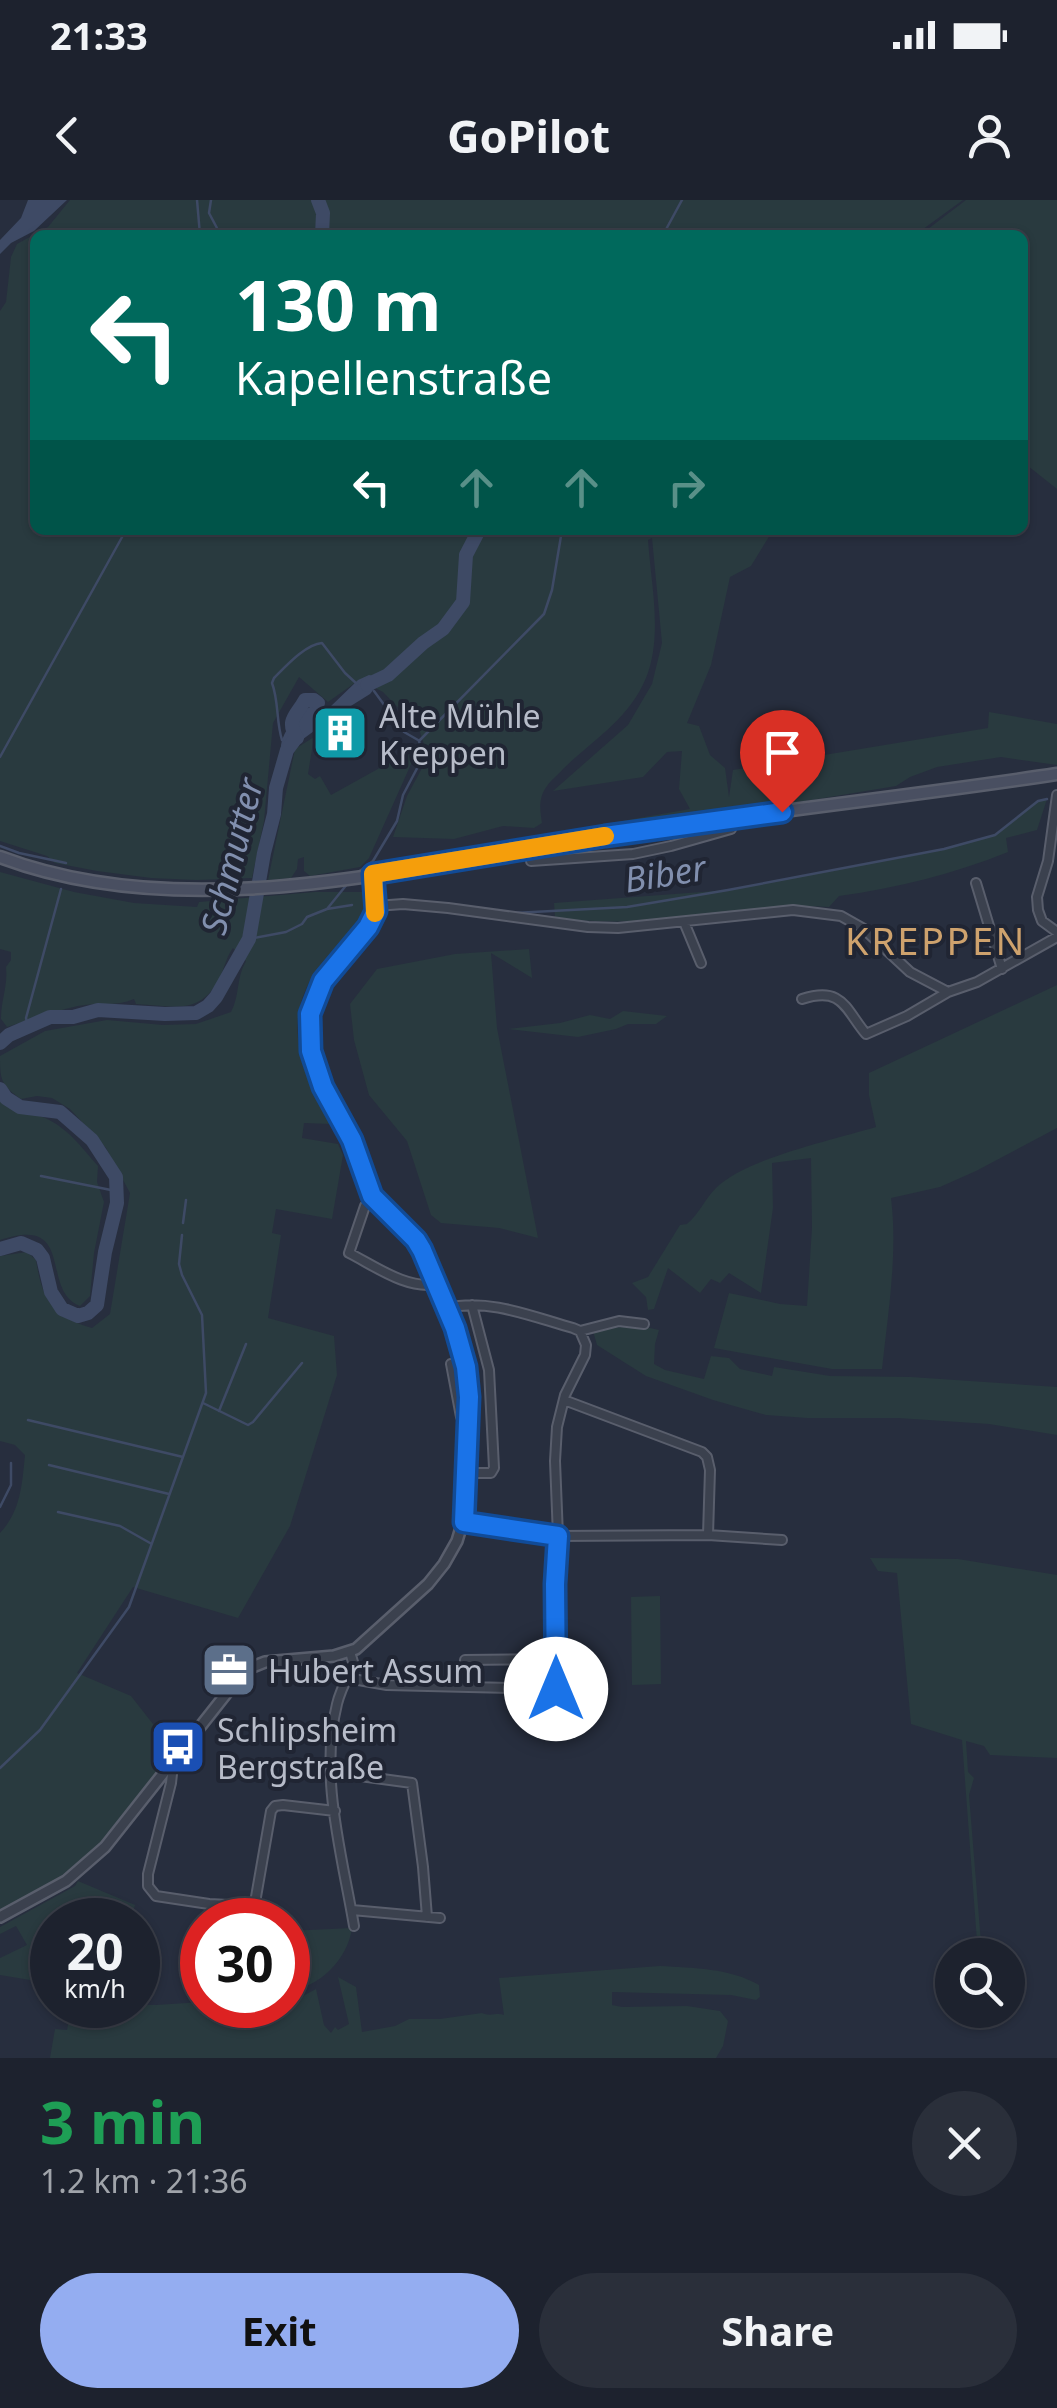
<!DOCTYPE html>
<meta charset="utf-8">
<style>
:root{--surface:#1d222e;--page:#2a2f3a;--text:#f1f3f6;--muted:#a0a4aa;--line:#3b3f4a;--accent:#94adf1}
body{margin:0;font-family:"Noto Sans",sans-serif;background:var(--page);color:var(--text);height:100vh;display:flex;flex-direction:column;font-size:38px;white-space:nowrap}
*{box-sizing:border-box;margin:0}
p{font-size:32px;color:var(--muted)}
.icon{flex:none;width:55px;height:55px;fill:none;stroke:currentColor;stroke-width:2;stroke-linecap:round;stroke-linejoin:round}
.map{position:relative;height:1858px;overflow:hidden}
.drawer{display:flex;flex-direction:column;background:var(--surface);flex:1}
.drawer>*{flex:none}
.top-card{position:absolute;left:30px;top:30px;width:998px;height:305px;border-radius:15px;box-shadow:0 2px 8px #0004,0 0 0 2px var(--line);background:#00695c;color:#fff;overflow:hidden}
.fabs{position:absolute;left:935px;top:1738px;display:grid;gap:20px}
.fabs a{display:grid;place-items:center;width:90px;height:90px;border-radius:50%;background:var(--surface);box-shadow:0 2px 8px #0004,0 0 0 2px var(--line);font-size:50px}
.speed{position:absolute;left:30px;top:1698px;display:flex;gap:20px;font-size:50px;font-weight:700;text-align:center}
.speed>*{display:grid;place-content:center;width:130px;height:130px;border-radius:50%;background:var(--surface);box-shadow:0 2px 8px #0004,0 0 0 2px var(--line);line-height:1}
.speed small{font-size:25px;font-weight:400}
.speed .limit{border:15px solid #d22;background:#fff;color:#111}
.pin{position:absolute;display:grid;place-items:center;width:85px;height:85px;color:#fff;margin:-102px -42px;border-radius:50% 50% 50% 0;rotate:-45deg;box-shadow:0 0 10px #0007}
.pin .icon{rotate:45deg}
.me{position:absolute;width:110px;margin:-55px;rotate:0deg;stroke-linejoin:round;filter:drop-shadow(0 0 8px #0008)}
.turn{display:flex;align-items:center;gap:35px;height:210px;padding:0 40px;font-size:45px}
.turn .icon{width:130px;height:130px;stroke-width:2.5}
.turn b{display:block;font-size:70px;line-height:85px}
.lanes{display:flex;align-items:center;height:95px;padding:0 40px;background:#0003;justify-content:center;gap:50px;direction:ltr}
.lanes .off{opacity:.35}
.round{display:grid;place-items:center;flex:none;width:105px;height:105px;border-radius:52px;background:var(--page)}
.summary{display:flex;align-items:center;justify-content:space-between;height:170px;padding:0 40px}
h1{font-size:60px;font-weight:700;line-height:75px;color:#1e9e55}
.action{display:flex;gap:20px;margin-top:auto;padding:20px 40px}
.action a{flex:1;height:115px;border-radius:60px;background:var(--accent);color:#111;font-size:40px;font-weight:700;line-height:115px;text-align:center}
.action a+a{background:var(--page);color:var(--text)}
.status{display:flex;justify-content:space-between;align-items:center;height:70px;padding:0 50px;background:var(--surface);direction:ltr}
.status svg{height:28px;fill:currentColor}
header{display:flex;justify-content:space-between;align-items:center;height:130px;padding:0 40px;background:var(--surface);font-size:45px;font-weight:700}
.map>svg:first-child{display:block}
.green{fill:#293a3f}
.water{fill:#3e4a65}
.lines{fill:none;stroke-linecap:round;stroke-linejoin:round}
.stream{stroke:#3e4a65;stroke-width:2.5}
.river{stroke:#3e4a65;stroke-width:14}
.minor-casing{stroke:#595e6c;stroke-width:12}
.tertiary-casing{stroke:#595e6c;stroke-width:14}
.secondary-casing{stroke:#595e6c;stroke-width:15}
.minor{stroke:#3b414e;stroke-width:8}
.tertiary{stroke:#3b414e;stroke-width:9}
.secondary{stroke:#494f61;stroke-width:10}
.route-casing{stroke:#114b97;stroke-width:25}
.route{stroke:#1a73e8;stroke-width:18}
.slow{stroke:#f59e0b;stroke-width:18}
.labels{text-anchor:middle;dominant-baseline:central;stroke-width:8;stroke-linejoin:round;paint-order:stroke}
.poi-label{font-size:32px;fill:#b7bcc9;stroke:#202533;text-anchor:start}
.water-label{font-size:35px;font-style:italic;fill:#818fae;stroke:#202533}
.quarter-label{font-size:38px;letter-spacing:2.5px;fill:#cea26d;stroke:#202533}
</style>
<div class="status"><b>21:33</b><svg viewBox="0 0 49 12"><path d="M0 12V9h3v3zM5 12V6h3v6zM10 12V3h3v9zM15 12V0h3v12zM26 1h20v11H26zM47 4h2v5h-2z"/></svg></div>
<header><svg class="icon" aria-label="back" viewBox="0 0 24 24"><path d="M15 5l-7 7 7 7"/></svg>GoPilot<svg class="icon" aria-label="person" viewBox="0 0 24 24"><circle cx="12" cy="8" r="4"/><path d="M4 21q1-7 8-7t8 7"/></svg></header>
<div class="map">
<svg width="1057" height="1858" viewBox="0 0 1057 1858">
<rect width="100%" height="100%" fill="#272e3e"/>
<path class="green" d="M70,0H963L915,35H35V330H773L751,366L730,377L711,465L687,523L699,526L710,555L725,568L729,597L733,570L988,528L989,512L1057,524V565L1001,557L937,567L910,577L896,586L674,623L584,635L571,630L690,609L679,589L682,551L667,552L643,577L553,591L628,525L652,484L662,443L652,338L648,340C651,384 663,436 646,478C629,519 593,540 563,569C558,575 551,580 547,586C538,598 540,610 542,623L534,628L503,626L454,639L393,637L407,596L428,557L419,529L383,492L359,480L328,502L299,477L273,523L264,621L252,678L197,680L151,678L97,671L55,663L47,656L0,641V111L6,102L11,57L17,44L48,27Z
M966,0H1057V289L1023,262L1022,35H920Z
M314,537L308,574L315,579L320,576L331,595L385,565L390,558L416,553L369,658L360,667L310,676L304,671V657L298,659L297,669L291,678L268,680L295,549Z
M1047,599L1037,630L1006,638L1008,652C953,674 898,688 839,696L829,707C793,704 763,711 728,714C671,720 612,725 555,718L554,703L728,690L944,649L995,635L1038,601Z
M0,672L74,692L134,703L197,707L199,702L315,692H363L368,700C361,726 345,737 327,757C277,814 299,866 331,924L304,923L302,938L338,944L343,955L332,1019L276,1009L272,1033L281,1035L268,1118L334,1136L337,1175L290,1326L238,1418L133,1387L77,1473L131,1496L171,1547L168,1557L97,1647L55,1681L0,1710V1333C21,1311 22,1284 25,1255L15,1245L0,1241V1056L27,1052L36,1060C42,1100 53,1117 92,1128L110,1114L130,993L106,948L70,909L52,898L37,896L21,899C1,885 0,880 0,856L45,831L107,820L163,825L196,824L231,812C240,795 236,778 246,761L233,748C226,757 225,767 220,777C201,816 173,806 136,804L134,799C116,807 96,802 78,806C54,811 30,820 7,827L1,819C1,800 8,786 6,767L11,760V752L0,749Z
M529,749L532,778L491,753L497,828L538,1038L499,1028L441,1023L431,1015L407,941L369,895L354,840L350,804L377,769L455,754Z
M1057,785V928L976,971L940,987L891,998C898,1054 888,1113 882,1169H832L714,1148L729,1093L780,1104L807,1106L812,1028L811,958L772,963L773,1008L761,1093L729,1073L720,1083L711,1079L700,1093L668,1068L654,1109L648,1110L646,1097L632,1083L648,1077L680,1025L687,1024C699,1014 705,999 716,988C747,958 833,940 876,927L869,895V873Z
M623,811L667,816L656,824H628L616,829L578,837L508,829L560,823L590,815L610,819Z
M0,901C11,912 30,911 45,918C68,928 82,948 98,966L97,982L104,1002L94,1053L90,1096L80,1106C39,1090 77,1014 0,1040Z
M637,1125L659,1130L655,1144L654,1164L665,1170L704,1179L711,1156L729,1158L740,1169L772,1176L774,1167L830,1176L911,1177L1057,1187V1235L989,1224L898,1218H807L766,1215L713,1200L646,1176L597,1145L593,1131Z
M870,1358L958,1359L1057,1375V1558L990,1555L984,1546L966,1541L968,1572L974,1578L969,1595L982,1755H978L962,1540L911,1524L897,1373L878,1371Z
M660,1396L661,1484L632,1485L631,1397Z
M78,1681L135,1705L131,1720H52V1770L39,1777L36,1781L0,1775V1758L27,1745L16,1726L0,1734V1727L75,1686Z
M352,1728C348,1759 319,1788 288,1791V1731Z
M660,1766C693,1768 730,1768 759,1785L760,1797L756,1800L731,1795L612,1792V1805L622,1807L687,1806L720,1811L728,1821L723,1846L716,1858H50L55,1829L67,1830L72,1805H156L202,1802V1805H288V1798L301,1797L316,1789L324,1825L331,1833L335,1827L338,1830L349,1824L338,1777L356,1787L362,1832L395,1826L409,1819H440L482,1813C490,1817 497,1812 504,1815L499,1778Z"/>
<path class="water" d="M28,0H67L34,31L11,43L0,54V40L21,18Z
M369,475L383,478L370,494L338,514L336,511L327,516L329,520L295,545L291,551H284L281,548C281,530 302,509 318,503L327,509L329,508L358,480Z"/>
<g class="lines">
<path class="stream" d="M197,0L200,35
M211,0L209,13L218,30L231,35
M247,35H287
M663,35L682,0
M374,491L404,532L418,540
M282,540C276,521 279,502 272,483L274,478C286,466 306,444 322,443L345,473L357,484
M0,557L126,330
M0,646L19,653L66,663
M357,673L373,661L397,621L403,595L423,557L419,541L544,414L552,390L562,330
M327,709L348,683
M514,713L627,707L728,690L944,649L995,635L1038,601L1047,599
M249,739L286,732L302,724L307,717L327,709L352,705
M28,826L26,818L61,689
M41,976L116,991
M183,1023L186,1000
M203,1203L248,1225L253,1222L302,1163
M219,1211L246,1144
M28,1220L183,1257
M49,1265L169,1294
M0,1307L11,1285V1263
M58,1312L120,1326L150,1343
M0,1568L40,1530L129,1407L206,1193L202,1115L182,1075L179,1064L182,1035"/>
<path class="river" d="M318,0L323,13L322,35
M367,485L388,475L423,443L443,429L463,402L466,355L479,330
M297,538C285,520 297,515 305,500H314L318,503
M0,843L9,835L50,817H73L98,810L165,814L196,813L208,806L216,797L249,739L264,653L274,614L276,588L287,550L296,538
M0,889L6,898L20,907L60,912L92,940L116,977L117,1003L105,1052L97,1105L88,1113L78,1116L62,1109L51,1092L43,1058L37,1050L21,1043L0,1049"/>
<g class="minor-casing">
<path id="minor" d="M1057,595L1048,661L1037,697L1038,710L1042,721L1057,732
M531,661L633,654L671,646L731,629
M976,683L1002,769
M376,706L403,704L448,708L588,727L618,728L793,710L841,716L864,729L910,772L948,792L977,782L1057,737
M684,722L701,763
M802,799C843,786 845,809 866,834L907,816L948,792
M373,997L365,1006L349,1053C375,1066 407,1090 437,1084
M580,1131L619,1121L644,1124
M451,1164L461,1217L469,1224
M564,1200L702,1252L707,1257L710,1270L708,1335
M467,1273H491L494,1268L489,1170L472,1105
M464,1322L558,1336L708,1335L782,1340
M350,1452L353,1462L352,1468C346,1480 340,1491 337,1504C319,1577 342,1654 354,1726
M347,1478L387,1485L556,1489L555,1384L558,1336L555,1261L557,1227L565,1195L585,1155L586,1145L580,1131L573,1128C533,1117 489,1098 447,1108
M463,1487L465,1460L556,1459
M168,1567L172,1574L171,1583L148,1674V1686L156,1696L209,1704L249,1706L254,1703L256,1697L271,1611L275,1606L283,1605L335,1611
M330,1572L412,1583L423,1667L427,1717
M352,1710L440,1718"/>
</g>
<g class="tertiary-casing">
<path id="tertiary" d="M0,1717L66,1681L105,1647L245,1470L265,1462L334,1456L356,1449L428,1384L444,1364L457,1341L466,1311L468,1183L455,1128L422,1050C409,1030 389,1018 375,1000C364,984 360,961 353,943C330,888 285,841 324,779C338,757 368,739 375,712C378,701 374,686 373,674"/>
</g>
<g class="secondary-casing">
<path id="secondary" d="M0,657C193,730 424,663 621,633C766,612 912,596 1057,574"/>
</g>
<use href="#minor" class="minor"/>
<use href="#tertiary" class="tertiary"/>
<use href="#secondary" class="secondary"/>
</g>
<g class="lines">
<g class="route-casing">
<path id="route" d="M556,1489L555,1384L558,1336L464,1322L469,1197L466,1167L455,1128L422,1050L416,1040L372,996L352,940L323,887L311,851L310,814L323,781L368,727L376,711L373,674L605,636L782,612"/>
</g>
<use href="#route" class="route"/>
<path class="slow" d="M375,713L373,674L605,636"/>
</g>
<defs>
<g id="building-square" transform="scale(2.875)"><rect x="-9" y="-9" width="18" height="18" rx="4" fill="#0f9aa8" stroke="#202533"/><path d="M-4-6H4V6H1V3H-1V6H-4ZM-2.5-4.3h1.7v1.8h-1.7ZM.8-4.3h1.7v1.8H.8ZM-2.5-1h1.7V.8h-1.7ZM.8-1h1.7V.8H.8Z" fill="#fff"/></g>
<g id="office-square" transform="scale(2.875)"><rect x="-9" y="-9" width="18" height="18" rx="4" fill="#5c6f8a" stroke="#202533"/><path d="M-6-3h4V-5.5h4V-3h4V5H-6ZM-1-4.5V-3h2v-1.5ZM-6 0V1H6V0Z" fill="#fff"/></g>
<g id="bus-square" transform="scale(2.875)"><rect x="-9" y="-9" width="18" height="18" rx="4" fill="#1a4fb4" stroke="#202533"/><path d="M-5-6H5V4H4V6H2V4H-2V6H-4V4H-5ZM-3.5-4V0h7V-4ZM-3.5 1.2v1.5H-2V1.2ZM2 1.2v1.5H3.5V1.2Z" fill="#fff"/></g>
</defs>
<g fill-rule="evenodd">
<use href="#building-square" x="340" y="533"/>
<use href="#office-square" x="229" y="1470"/>
<use href="#bus-square" x="178" y="1547"/>
</g>
<g class="labels">
<g class="poi-label">
<text x="379" y="515">Alte Mühle<tspan x="379" dy="37">Kreppen</tspan></text>
<text x="268" y="1470">Hubert Assum</text>
<text x="217" y="1529">Schlipsheim<tspan x="217" dy="37">Bergstraße</tspan></text>
</g>
<g class="water-label">
<text transform="translate(231 656) rotate(-76)">Schmutter</text>
<text transform="translate(665 673) rotate(-9)">Biber</text>
</g>
<g class="quarter-label">
<text x="936" y="740">KREPPEN</text>
</g>
</g>
</svg>
<div class="fabs">
<a><svg class="icon" aria-label="search" viewBox="0 0 24 24"><circle cx="10" cy="10" r="6"/><path d="M15 15l6 6"/></svg></a>
</div>
<div class="speed"><div>20<small>km/h</small></div><div class="limit">30</div></div>
<div class="pin" style="left:782px;top:612px;background:#d93025"><svg class="icon" aria-label="arrive" viewBox="0 0 24 24"><path d="M6 21V4h12l-3 4 3 4H6"/></svg></div>
<svg class="me" style="left:556px;top:1489px" viewBox="-20 -20 40 40"><circle r="19" fill="#fff"/><path d="M0-13L10 11 0 6-10 11z" fill="#1a73e8"/></svg>
<div class="top-card">
<div class="turn"><svg class="icon" aria-label="left" viewBox="0 0 24 24"><path d="M17 20v-9H6M10 6l-5 5 5 5"/></svg><div><b>130 m</b>Kapellenstraße</div></div>
<div class="lanes"><svg class="icon" aria-label="left" viewBox="0 0 24 24"><path d="M17 20v-9H6M10 6l-5 5 5 5"/></svg><svg class="icon off" aria-label="ahead" viewBox="0 0 24 24"><path d="M12 20V5M6 11l6-6 6 6"/></svg><svg class="icon off" aria-label="ahead" viewBox="0 0 24 24"><path d="M12 20V5M6 11l6-6 6 6"/></svg><svg class="icon off" aria-label="right" viewBox="0 0 24 24"><path d="M7 20v-9h11M14 6l5 5-5 5"/></svg></div>
</div>
</div>
<section class="drawer">
<div class="summary"><div><h1>3 min</h1><p>1.2 km · 21:36</p></div><a class="round"><svg class="icon" aria-label="close" viewBox="0 0 24 24"><path d="M6 6l12 12M18 6L6 18"/></svg></a></div>
<div class="action"><a>Exit</a><a>Share</a></div>
</section>
